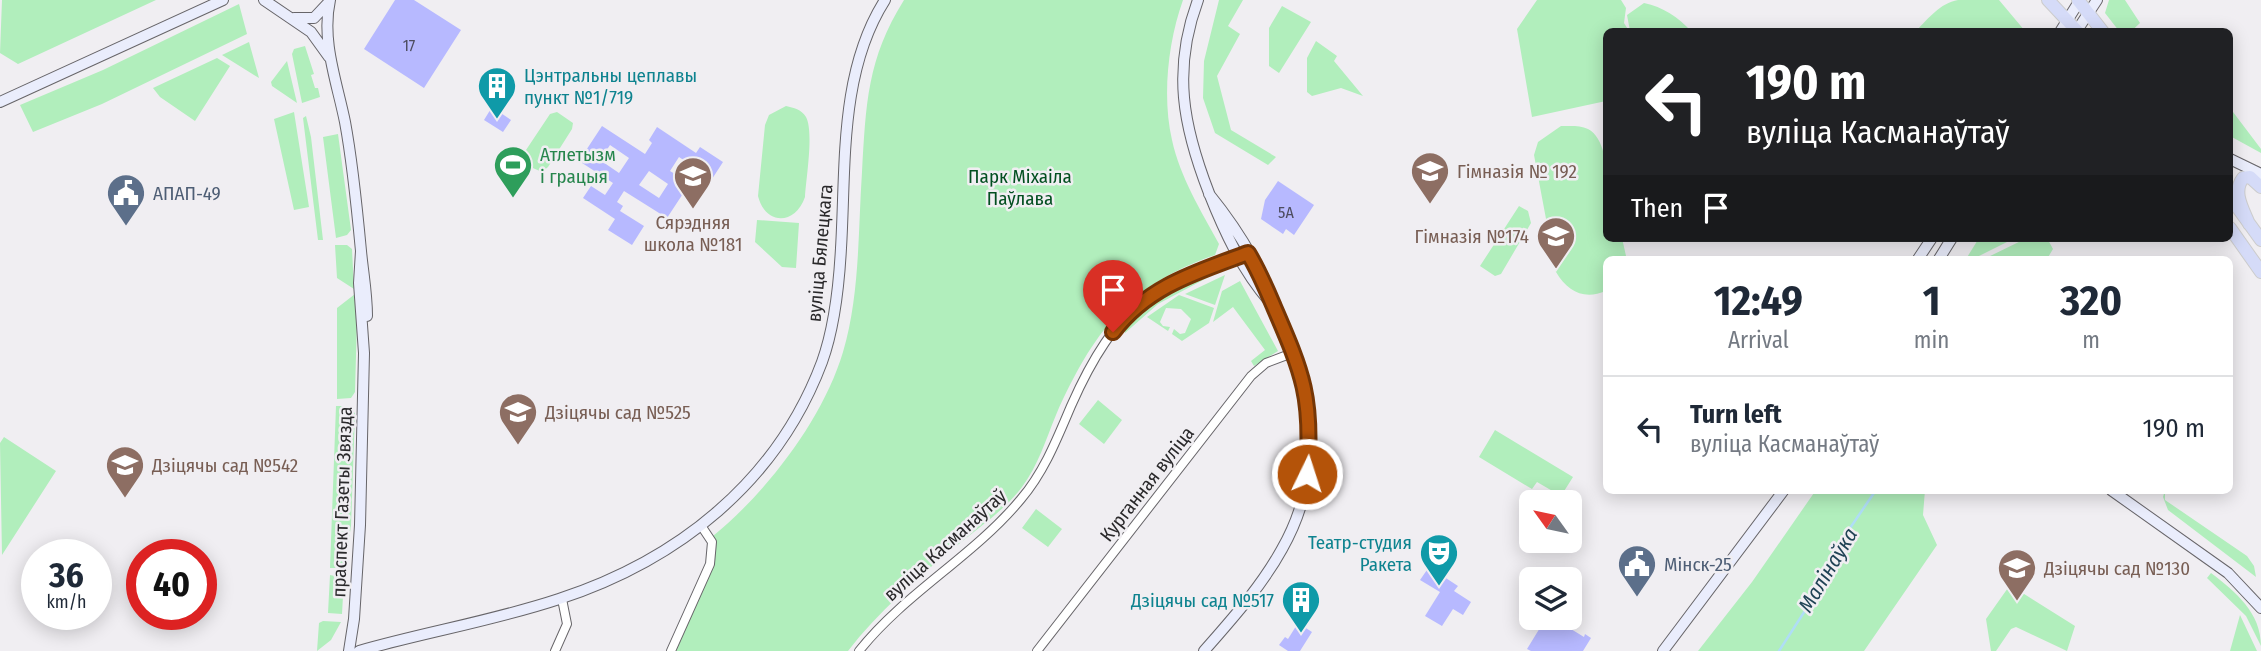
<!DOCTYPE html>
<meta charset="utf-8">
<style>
:root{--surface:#fff;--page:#f6f6f7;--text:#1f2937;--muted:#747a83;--line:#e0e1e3}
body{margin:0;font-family:"Fira Sans Condensed",sans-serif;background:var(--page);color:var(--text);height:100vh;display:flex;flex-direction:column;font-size:26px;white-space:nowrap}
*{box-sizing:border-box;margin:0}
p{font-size:23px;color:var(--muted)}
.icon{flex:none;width:38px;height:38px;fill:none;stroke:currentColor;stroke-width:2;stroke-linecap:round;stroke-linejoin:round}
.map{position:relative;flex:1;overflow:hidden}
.panel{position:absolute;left:1603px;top:256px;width:630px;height:238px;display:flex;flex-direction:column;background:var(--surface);border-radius:10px;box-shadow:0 4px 18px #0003}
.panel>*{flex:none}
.hud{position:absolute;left:1603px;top:28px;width:630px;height:214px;border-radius:10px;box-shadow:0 4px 18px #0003;background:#202124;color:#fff;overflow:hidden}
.needle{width:46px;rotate:303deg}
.controls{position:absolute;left:1519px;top:490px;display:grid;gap:14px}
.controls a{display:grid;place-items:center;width:63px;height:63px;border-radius:10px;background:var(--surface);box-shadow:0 4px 18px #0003;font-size:35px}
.speed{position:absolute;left:21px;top:539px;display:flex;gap:14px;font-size:35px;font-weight:700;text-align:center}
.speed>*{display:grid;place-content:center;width:91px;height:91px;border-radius:50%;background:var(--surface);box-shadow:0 4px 18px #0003;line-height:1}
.speed small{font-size:18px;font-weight:400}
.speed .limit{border:10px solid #d22;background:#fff;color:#111}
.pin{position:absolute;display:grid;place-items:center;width:60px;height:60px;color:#fff;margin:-72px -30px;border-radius:50% 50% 50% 0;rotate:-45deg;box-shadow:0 0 7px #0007}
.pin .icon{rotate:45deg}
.me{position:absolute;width:77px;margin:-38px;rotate:4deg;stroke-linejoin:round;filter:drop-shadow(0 0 5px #0008)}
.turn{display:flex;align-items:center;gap:24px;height:147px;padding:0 28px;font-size:32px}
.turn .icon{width:91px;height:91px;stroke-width:2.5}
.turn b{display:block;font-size:49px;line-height:60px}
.then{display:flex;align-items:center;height:66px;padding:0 28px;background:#0003;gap:14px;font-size:26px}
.eta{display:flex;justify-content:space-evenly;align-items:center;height:119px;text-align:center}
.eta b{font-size:42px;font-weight:700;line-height:49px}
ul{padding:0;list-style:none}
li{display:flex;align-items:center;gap:21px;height:105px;padding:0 28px;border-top:2px solid var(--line)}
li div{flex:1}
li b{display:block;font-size:26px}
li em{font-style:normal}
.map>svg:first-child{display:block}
.green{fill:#b1eebc}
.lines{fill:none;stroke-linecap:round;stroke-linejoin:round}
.stream{stroke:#afddf6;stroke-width:2.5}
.building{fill:#b7b9ff;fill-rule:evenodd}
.street-casing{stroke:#676569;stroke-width:10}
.secondary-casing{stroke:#676569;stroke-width:12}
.primary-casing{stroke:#ccc;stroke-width:14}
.street{stroke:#fff;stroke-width:8}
.secondary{stroke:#eaedfc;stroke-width:10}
.primary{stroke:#d5dbf8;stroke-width:12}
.route-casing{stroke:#753606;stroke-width:18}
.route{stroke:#b45309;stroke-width:12}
.labels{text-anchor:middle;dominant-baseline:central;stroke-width:5;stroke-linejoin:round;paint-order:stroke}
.number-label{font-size:16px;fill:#4d4d60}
.culture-label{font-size:19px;fill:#0d838f;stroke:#f0eef2;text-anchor:end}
.leisure-label{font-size:19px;fill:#27864d;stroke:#f0eef2;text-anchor:start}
.education-label{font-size:19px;fill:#785e54;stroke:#f0eef2;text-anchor:start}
.park-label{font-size:19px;fill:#024f20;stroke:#f0eef2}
.service-label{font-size:19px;fill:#4e5e75;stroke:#f0eef2;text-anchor:start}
.street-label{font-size:19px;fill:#2a292b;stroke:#f0eef2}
.water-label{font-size:21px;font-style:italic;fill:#204355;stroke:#f0eef2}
</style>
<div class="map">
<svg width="2261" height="651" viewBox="0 0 2261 651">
<rect width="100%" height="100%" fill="#f0eef2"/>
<path class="green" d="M2,0H156L18,64L0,53Z
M904,0H1183C1168,42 1162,97 1172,140C1180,177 1201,211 1219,244L1215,255C1128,285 1093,332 1056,415C1046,439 1038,466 1022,487C1004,511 978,528 955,547C917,578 878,612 848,651H676L714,563L713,536C767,492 823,419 843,352C860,295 858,231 862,172C866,104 867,59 904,0Z
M1219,0H1243L1228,26L1240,34L1217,76L1231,130L1276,157L1268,165L1215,133L1203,98L1204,61Z
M1537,0H1621L1626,8L1624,23L1629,31L1606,32V101L1532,117L1517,29Z
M1958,0H1999L2025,31H1916C1928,19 1940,3 1958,0Z
M2109,0H2125L2140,23C2131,31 2134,32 2119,31L2105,13Z
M1644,3C1663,7 1678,17 1691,31H1630L1627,15Z
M239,4L247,34L102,104L33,132L20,105L103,70Z
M1282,6L1311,22L1279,73L1269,66V28Z
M1316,41L1337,56L1334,61L1363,96L1341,88L1312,96L1307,92V58Z
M249,42L259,78L222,55Z
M305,46L314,74L311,75L315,88H318L320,97L302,103L292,54L294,49Z
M217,58L230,66L195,121L160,97L153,88Z
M287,61L297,103L272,86L271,82Z
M786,106C794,108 801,109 806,117C814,132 806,179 805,197C795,226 765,225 758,196L765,125L769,115Z
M2230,108L2261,149V153L2230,136Z
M294,112L309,207L294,210L274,119Z
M557,112L573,123L572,129L548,167L542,172L526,165L524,153L550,114Z
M306,116L311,137L323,240H318L303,118Z
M1561,126C1570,126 1580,125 1588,129C1615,143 1606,212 1606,238H1622L1626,256V259H1606V291C1584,300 1568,292 1556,272L1534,155L1538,142Z
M338,134L351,230L347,235L336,238L323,137Z
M1519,206L1528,211L1531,223L1501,274L1495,276L1480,266Z
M757,220L799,223L796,268L782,267L755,242Z
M1979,238H2015L1973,259H1966Z
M2027,238H2047L2053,249L2047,259H1984Z
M335,245H347L352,249L354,289L337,278Z
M1220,271L1158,304L1125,333V327L1131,320L1163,294Z
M1225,275L1215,305L1185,294Z
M1240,281L1278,351L1254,366L1251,361L1265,350L1233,307L1213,322L1222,291Z
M355,294L357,320L355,392L351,398L337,399V308Z
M1179,295L1214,308L1209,323L1182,341L1172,334L1174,329L1180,334L1185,333L1191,319L1181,309L1166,308L1160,322L1163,326L1170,327L1168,331L1147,317Z
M1098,400L1122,420L1104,444L1079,424Z
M336,406H347L355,413L351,526L345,565L341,568H330Z
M1495,430L1573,477L1561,496L1537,482L1532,489L1479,457Z
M4,437L56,471L2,555L0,443Z
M1816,490H1925L1923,515L1937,545L1864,651H1698L1752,582Z
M2165,490V500L2247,556L2254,566L2256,577L2168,510L2163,497Z
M1036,509L1062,529L1048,547L1022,528Z
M2211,573C2236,592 2261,613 2261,646L2246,616L2207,578Z
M330,575L344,578L342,614L328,613Z
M2010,585L2075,626L2067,651L2016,627L2011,629L1996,651H1991L1986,619Z
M2240,615L2257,651H2230Z
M323,621L341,622L331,640L317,651L319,623Z"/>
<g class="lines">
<path class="stream" d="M1779,651L1810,603L1846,534L1876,490"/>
</g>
<path class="building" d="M395,0H414L461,30L424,88L364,49Z
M492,107L511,120L503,132L484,120Z
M602,126L645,154L652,143L649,140L657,127L696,153L700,147L723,162L712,179L679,157L670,171L690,183L667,218L624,191L617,202L623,206L620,211L644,226L632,245L608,230L615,219L583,198L591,186L605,195L613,183L579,161ZM610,145L629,158L619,173L600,160ZM649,171L668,184L659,198L639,185Z
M1278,181L1314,205L1294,235L1286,229L1283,234L1261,219L1265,200Z
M1429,567L1458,586L1454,591L1471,602L1463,615L1453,609L1442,626L1425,616L1440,592L1420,580Z
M1546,618H1553L1584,637L1585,634L1591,638L1583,651H1531L1527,649Z
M1298,623L1312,632L1300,651H1288L1279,645L1285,637L1288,639Z"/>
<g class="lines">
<g class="street-casing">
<path id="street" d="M555,651L567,624L562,599
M671,651L710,564L712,542L702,527
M859,651C905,593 974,556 1021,499C1044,472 1057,439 1071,406C1090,363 1115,318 1154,292C1180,274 1213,265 1242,255
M1037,651L1251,376L1266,363L1295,352"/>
</g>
<g class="secondary-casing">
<path id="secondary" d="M264,0L311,32L329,57
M330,0C321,41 337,82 345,122C353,165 357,208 361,251C363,273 367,293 367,316
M1198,0C1172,70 1183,126 1209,193C1224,231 1242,270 1269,301
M294,18H314L329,2
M2060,32L2080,0
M2076,32L2097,0
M0,102L223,0
M2230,159L2261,174
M1918,259L1932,238
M1939,259L1952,238
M2111,490L2228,573L2261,608
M349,651L354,619L360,525L364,353L359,283L361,251
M359,651C425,632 493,621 559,599C678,560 777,482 822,362C835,326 839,286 841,248C846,166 839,72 885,0
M1204,651C1232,619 1261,587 1282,549C1327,470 1313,387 1275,309C1271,301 1269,292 1266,284C1251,252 1231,221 1209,194
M1663,651L1784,490"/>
</g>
<g class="primary-casing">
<path id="primary" d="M2048,0L2078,32
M2078,0L2103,32
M2230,197L2261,240
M2249,224C2243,209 2232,192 2243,178L2250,177L2261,187
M2230,228L2261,272"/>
</g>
<use href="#street" class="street"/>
<use href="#secondary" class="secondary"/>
<use href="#primary" class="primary"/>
</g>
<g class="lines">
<g class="route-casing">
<path id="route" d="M1113,332C1148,286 1197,272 1248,253C1259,271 1266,288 1274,307C1303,374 1313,398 1307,474"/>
</g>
<use href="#route" class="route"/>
</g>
<defs>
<g id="building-pin" transform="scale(2.0125)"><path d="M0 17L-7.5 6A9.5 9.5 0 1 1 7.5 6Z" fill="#0f9aa8" stroke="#f0eef2"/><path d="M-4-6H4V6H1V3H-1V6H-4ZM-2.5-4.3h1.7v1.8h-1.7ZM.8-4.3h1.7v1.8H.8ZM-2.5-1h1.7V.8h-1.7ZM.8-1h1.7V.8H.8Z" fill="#fff"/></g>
<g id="stadium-pin" transform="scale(2.0125)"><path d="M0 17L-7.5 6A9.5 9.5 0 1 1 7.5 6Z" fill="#2e9e5b" stroke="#f0eef2"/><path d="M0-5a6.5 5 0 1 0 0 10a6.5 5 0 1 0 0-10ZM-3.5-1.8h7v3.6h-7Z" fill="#fff"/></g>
<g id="school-pin" transform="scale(2.0125)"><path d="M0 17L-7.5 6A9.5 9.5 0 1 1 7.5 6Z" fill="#8d6e63" stroke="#f0eef2"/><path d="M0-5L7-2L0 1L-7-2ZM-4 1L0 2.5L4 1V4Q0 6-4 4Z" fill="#fff"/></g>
<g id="civic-pin" transform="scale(2.0125)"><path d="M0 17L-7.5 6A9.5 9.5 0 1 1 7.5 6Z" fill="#5c6f8a" stroke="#f0eef2"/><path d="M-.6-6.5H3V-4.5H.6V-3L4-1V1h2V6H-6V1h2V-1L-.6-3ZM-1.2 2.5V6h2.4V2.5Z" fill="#fff"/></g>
<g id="theatre-pin" transform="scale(2.0125)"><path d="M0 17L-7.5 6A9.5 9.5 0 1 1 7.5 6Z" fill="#0f9aa8" stroke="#f0eef2"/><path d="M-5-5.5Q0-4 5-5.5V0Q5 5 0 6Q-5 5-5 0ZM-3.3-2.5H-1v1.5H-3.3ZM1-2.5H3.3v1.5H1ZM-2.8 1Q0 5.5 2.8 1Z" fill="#fff"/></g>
</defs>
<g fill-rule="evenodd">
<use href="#building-pin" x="497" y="86"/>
<use href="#stadium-pin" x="513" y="165"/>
<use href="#school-pin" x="1430" y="171"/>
<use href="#school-pin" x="693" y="176"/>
<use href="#civic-pin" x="126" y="193"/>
<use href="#school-pin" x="1556" y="236"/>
<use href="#school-pin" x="518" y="412"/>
<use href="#school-pin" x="125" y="465"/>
<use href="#theatre-pin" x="1439" y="553"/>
<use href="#civic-pin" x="1637" y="564"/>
<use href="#school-pin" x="2017" y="568"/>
<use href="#building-pin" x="1301" y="600"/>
</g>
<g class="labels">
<g class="number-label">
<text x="409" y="45">17</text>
<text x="1286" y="212">5А</text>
</g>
<g class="culture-label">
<text x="524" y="75" text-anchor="start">Цэнтральны цеплавы<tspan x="524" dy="22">пункт №1/719</tspan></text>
<text x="1412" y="542">Театр-студия<tspan x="1412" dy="22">Ракета</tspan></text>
<text x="1274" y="600">Дзіцячы сад №517</text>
</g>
<g class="leisure-label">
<text x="540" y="154">Атлетызм<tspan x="540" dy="22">і грацыя</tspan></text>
</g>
<g class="education-label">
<text x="1457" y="171">Гімназія № 192</text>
<text x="693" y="222" text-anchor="middle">Сярэдняя<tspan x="693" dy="22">школа №181</tspan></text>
<text x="1529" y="236" text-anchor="end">Гімназія №174</text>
<text x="545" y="412">Дзіцячы сад №525</text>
<text x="152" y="465">Дзіцячы сад №542</text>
<text x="2044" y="568">Дзіцячы сад №130</text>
</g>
<g class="park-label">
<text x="1020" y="176">Парк Міхаіла<tspan x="1020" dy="22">Паўлава</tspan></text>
</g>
<g class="service-label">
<text x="153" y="193">АПАП-49</text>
<text x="1664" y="564">Мінск-25</text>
</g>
<g class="street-label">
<text transform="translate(820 253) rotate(-85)">вуліца Бялецкага</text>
<text transform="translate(1147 484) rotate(-52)">Курганная вуліца</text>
<text transform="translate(342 502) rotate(-88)">праспект Газеты Звязда</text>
<text transform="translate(945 545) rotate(-42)">вуліца Касманаўтаў</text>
</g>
<g class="water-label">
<text transform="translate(1828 570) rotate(-59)">Малінаўка</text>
</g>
</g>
</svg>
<div class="controls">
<a><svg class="needle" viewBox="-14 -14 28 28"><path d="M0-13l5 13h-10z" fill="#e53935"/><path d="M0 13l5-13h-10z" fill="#747a83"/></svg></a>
<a><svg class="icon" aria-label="layers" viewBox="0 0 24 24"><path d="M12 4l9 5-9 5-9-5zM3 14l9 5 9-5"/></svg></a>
</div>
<div class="speed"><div>36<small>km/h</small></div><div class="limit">40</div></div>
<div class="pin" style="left:1113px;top:332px;background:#d93025"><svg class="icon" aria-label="arrive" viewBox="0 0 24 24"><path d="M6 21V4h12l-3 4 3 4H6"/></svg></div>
<svg class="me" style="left:1307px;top:474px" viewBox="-20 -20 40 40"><circle r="17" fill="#b45309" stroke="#fff" stroke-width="3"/><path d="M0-11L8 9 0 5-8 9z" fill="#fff"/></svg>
<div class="hud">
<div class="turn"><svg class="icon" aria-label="left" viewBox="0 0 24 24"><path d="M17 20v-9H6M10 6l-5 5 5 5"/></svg><div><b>190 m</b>вуліца Касманаўтаў</div></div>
<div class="then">Then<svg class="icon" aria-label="arrive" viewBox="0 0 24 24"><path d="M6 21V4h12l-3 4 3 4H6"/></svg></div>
</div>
<section class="panel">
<div class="eta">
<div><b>12:49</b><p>Arrival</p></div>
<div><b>1</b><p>min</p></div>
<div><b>320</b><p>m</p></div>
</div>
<ul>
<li><svg class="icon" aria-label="left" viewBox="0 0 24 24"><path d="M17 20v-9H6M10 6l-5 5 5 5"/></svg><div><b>Turn left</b><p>вуліца Касманаўтаў</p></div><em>190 m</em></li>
</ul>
</section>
</div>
